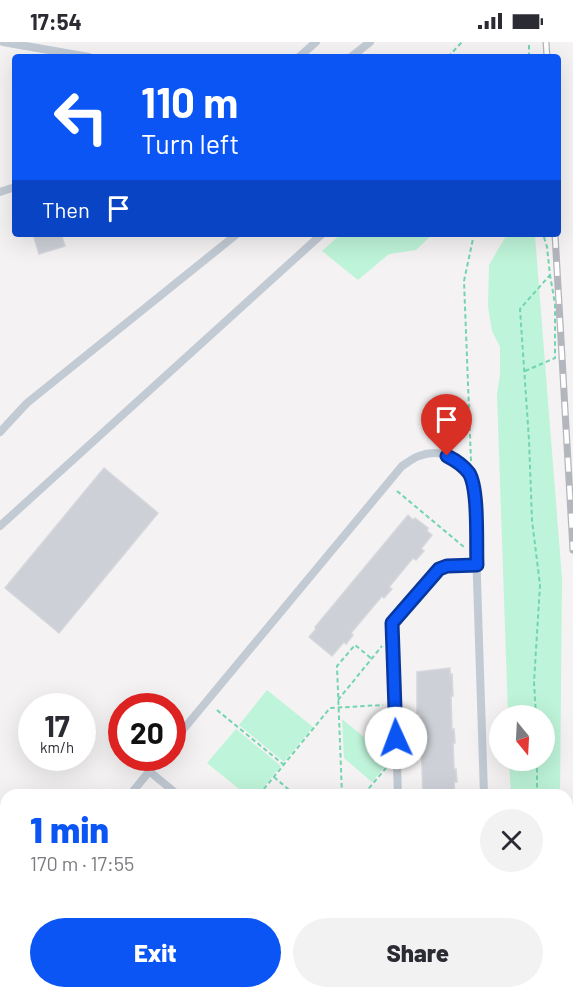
<!DOCTYPE html>
<meta charset="utf-8">
<style>
:root{--surface:#fff;--page:#f2f2f3;--text:#2b2b33;--muted:#7c7c81;--accent:#0b55f5}
body{margin:0;font-family:Barlow,sans-serif;background:var(--page);color:var(--text);height:100vh;display:flex;flex-direction:column;font-size:22px;white-space:nowrap}
*{box-sizing:border-box;margin:0}
p{font-size:20px;color:var(--muted)}
.icon{flex:none;width:33px;height:33px;fill:none;stroke:currentColor;stroke-width:2;stroke-linecap:round;stroke-linejoin:round}
.map{position:relative;flex:1;overflow:hidden}
.panel{position:absolute;left:0px;top:747px;width:573px;height:210px;display:flex;flex-direction:column;background:var(--surface);border-radius:18px 18px 0 0;box-shadow:0 6px 24px #0002}
.panel>*{flex:none}
.hud{position:absolute;left:12px;top:12px;width:549px;height:183px;border-radius:6px;box-shadow:0 6px 24px #0002;background:#0b55f5;color:#fff;overflow:hidden}
.needle{width:39px;rotate:162deg}
.fabs{position:absolute;left:489px;top:663px;display:grid;gap:12px}
.fabs a{display:grid;place-items:center;width:66px;height:66px;border-radius:50%;background:var(--surface);box-shadow:0 6px 24px #0002;font-size:30px}
.speed{position:absolute;left:18px;top:651px;display:flex;gap:12px;font-size:30px;font-weight:700;text-align:center}
.speed>*{display:grid;place-content:center;width:78px;height:78px;border-radius:50%;background:var(--surface);box-shadow:0 6px 24px #0002;line-height:1}
.speed small{font-size:15px;font-weight:400}
.speed .limit{border:9px solid #d22;background:#fff;color:#111}
.pin{position:absolute;display:grid;place-items:center;width:51px;height:51px;color:#fff;margin:-62px -26px;border-radius:50% 50% 50% 0;rotate:-45deg;box-shadow:0 0 6px #0007}
.pin .icon{rotate:45deg}
.me{position:absolute;width:66px;margin:-33px;rotate:358deg;stroke-linejoin:round;filter:drop-shadow(0 0 4px #0008)}
.turn{display:flex;align-items:center;gap:21px;height:126px;padding:0 30px;font-size:27px}
.turn .icon{width:78px;height:78px;stroke-width:2.5}
.turn b{display:block;font-size:42px;line-height:51px}
.then{display:flex;align-items:center;height:57px;padding:0 30px;background:#0003;gap:12px;font-size:22px}
.round{display:grid;place-items:center;flex:none;width:63px;height:63px;border-radius:32px;background:var(--page)}
.head{display:flex;align-items:center;justify-content:space-between;height:102px;padding:0 30px}
h1{font-size:36px;font-weight:800;line-height:45px;color:var(--accent)}
.action{display:flex;gap:12px;margin-top:auto;padding:12px 30px}
.action a{flex:1;height:69px;border-radius:36px;background:var(--accent);color:#fff;font-size:24px;font-weight:800;line-height:69px;text-align:center}
.action a+a{background:var(--page);color:var(--text)}
.status{display:flex;justify-content:space-between;align-items:center;height:42px;padding:0 30px;background:var(--surface);direction:ltr}
.status svg{height:16px;fill:currentColor}
.map>svg:first-child{display:block}
.education{fill:#e5e3e4}
.green{fill:#bef4d9}
.building{fill:#cdd0d6;stroke:#d5d7dd;stroke-width:1.5}
.lines{fill:none;stroke-linecap:round;stroke-linejoin:round}
.path{stroke:#73d5b0;stroke-width:2;stroke-dasharray:4.5 3;stroke-linecap:butt}
.lane{stroke:#c2cad4;stroke-width:8}
.rail-casing{stroke:#b3b6bc;stroke-width:7}
.rail{stroke:#fff;stroke-width:4.5;stroke-dasharray:14;stroke-linecap:butt}
.route-casing{stroke:#07379f;stroke-width:15}
.route{stroke:#0b55f5;stroke-width:10}
</style>
<div class="status"><b>17:54</b><svg viewBox="0 0 49 12"><path d="M0 12V9h3v3zM5 12V6h3v6zM10 12V3h3v9zM15 12V0h3v12zM26 1h20v11H26zM47 4h2v5h-2z"/></svg></div>
<div class="map">
<svg width="573" height="957" viewBox="0 0 573 957">
<rect width="100%" height="100%" fill="#f4f2f2"/>
<path class="education" d="M51,951H251L259,957H47Z"/>
<path class="green" d="M341,192H433L416,208L389,212L358,238L322,209Z
M507,192L535,194L562,537L560,753H511L509,719L544,718V674L508,673L497,352L500,333V305L492,289L488,264L489,223Z
M267,648L313,685L284,720L239,683Z
M342,677L391,717L372,740L344,716Z
M236,687L281,724L258,752H245L207,721Z"/>
<path class="building" d="M33,192H61L65,204L39,212Z
M104,426L158,471L59,591L5,546Z
M408,473L413,478L415,476L428,486L427,489L432,493L421,507L424,509L416,518L413,516L389,545L392,547L384,556L382,554L351,591L353,593L346,602L344,600L332,614L309,595L316,587L315,585Z
M450,626V633L452,632L453,654H451L452,688L454,687L455,701H453L454,727H456L457,740H454L455,753H423L420,672H417V630Z"/>
<g class="lines">
<path class="path" d="M448,15L462,0
M529,15V0
M525,329L555,316V262L550,233
M471,419L464,239L474,192
M397,449L464,505
M338,658L382,604
M217,668L284,723
M536,674L534,640L540,543L532,478L529,398L520,267L550,233L547,205L543,192
M274,735L295,753
M364,752L386,726
M259,753L330,666L383,663
M324,753L387,751
M342,753L337,624L355,603L372,617
M537,753V718
M24,957L25,951
M538,957L539,951"/>
<path class="lane" d="M3,0L89,15
M299,15L316,0
M351,15L370,0
M0,150L15,145
M0,390L27,361L237,192
M0,484L322,192
M172,701L402,424C407,421 413,416 419,414C445,404 465,421 474,445L484,753
M149,729L178,753
M130,753L160,716
M398,753L392,581L439,527L447,524L477,523
M0,913L6,905
M143,951L150,957
M290,951L297,957
M420,951L427,957
M490,951V957
M95,957L100,951
M212,957L217,951"/>
<g class="rail-casing">
<path id="rail" d="M546,0L547,15
M555,192L573,508"/>
</g>
<use href="#rail" class="rail"/>
</g>
<g class="lines">
<g class="route-casing">
<path id="route" d="M396,696L392,581L439,527L447,524L477,523C476,502 479,447 469,431C463,423 455,418 447,414"/>
</g>
<use href="#route" class="route"/>
</g>
</svg>
<div class="fabs">
<a><svg class="needle" viewBox="-14 -14 28 28"><path d="M0-13l5 13h-10z" fill="#e53935"/><path d="M0 13l5-13h-10z" fill="#7c7c81"/></svg></a>
</div>
<div class="speed"><div>17<small>km/h</small></div><div class="limit">20</div></div>
<div class="pin" style="left:447px;top:414px;background:#d93025"><svg class="icon" aria-label="arrive" viewBox="0 0 24 24"><path d="M6 21V4h12l-3 4 3 4H6"/></svg></div>
<svg class="me" style="left:396px;top:696px" viewBox="-20 -20 40 40"><circle r="19" fill="#fff"/><path d="M0-13L10 11 0 6-10 11z" fill="#0b55f5"/></svg>
<div class="hud">
<div class="turn"><svg class="icon" aria-label="left" viewBox="0 0 24 24"><path d="M17 20v-9H6M10 6l-5 5 5 5"/></svg><div><b>110 m</b>Turn left</div></div>
<div class="then">Then<svg class="icon" aria-label="arrive" viewBox="0 0 24 24"><path d="M6 21V4h12l-3 4 3 4H6"/></svg></div>
</div>
<section class="panel">
<div class="head"><div><h1>1 min</h1><p>170 m · 17:55</p></div><a class="round"><svg class="icon" aria-label="close" viewBox="0 0 24 24"><path d="M6 6l12 12M18 6L6 18"/></svg></a></div>
<div class="action"><a>Exit</a><a>Share</a></div>
</section>
</div>
